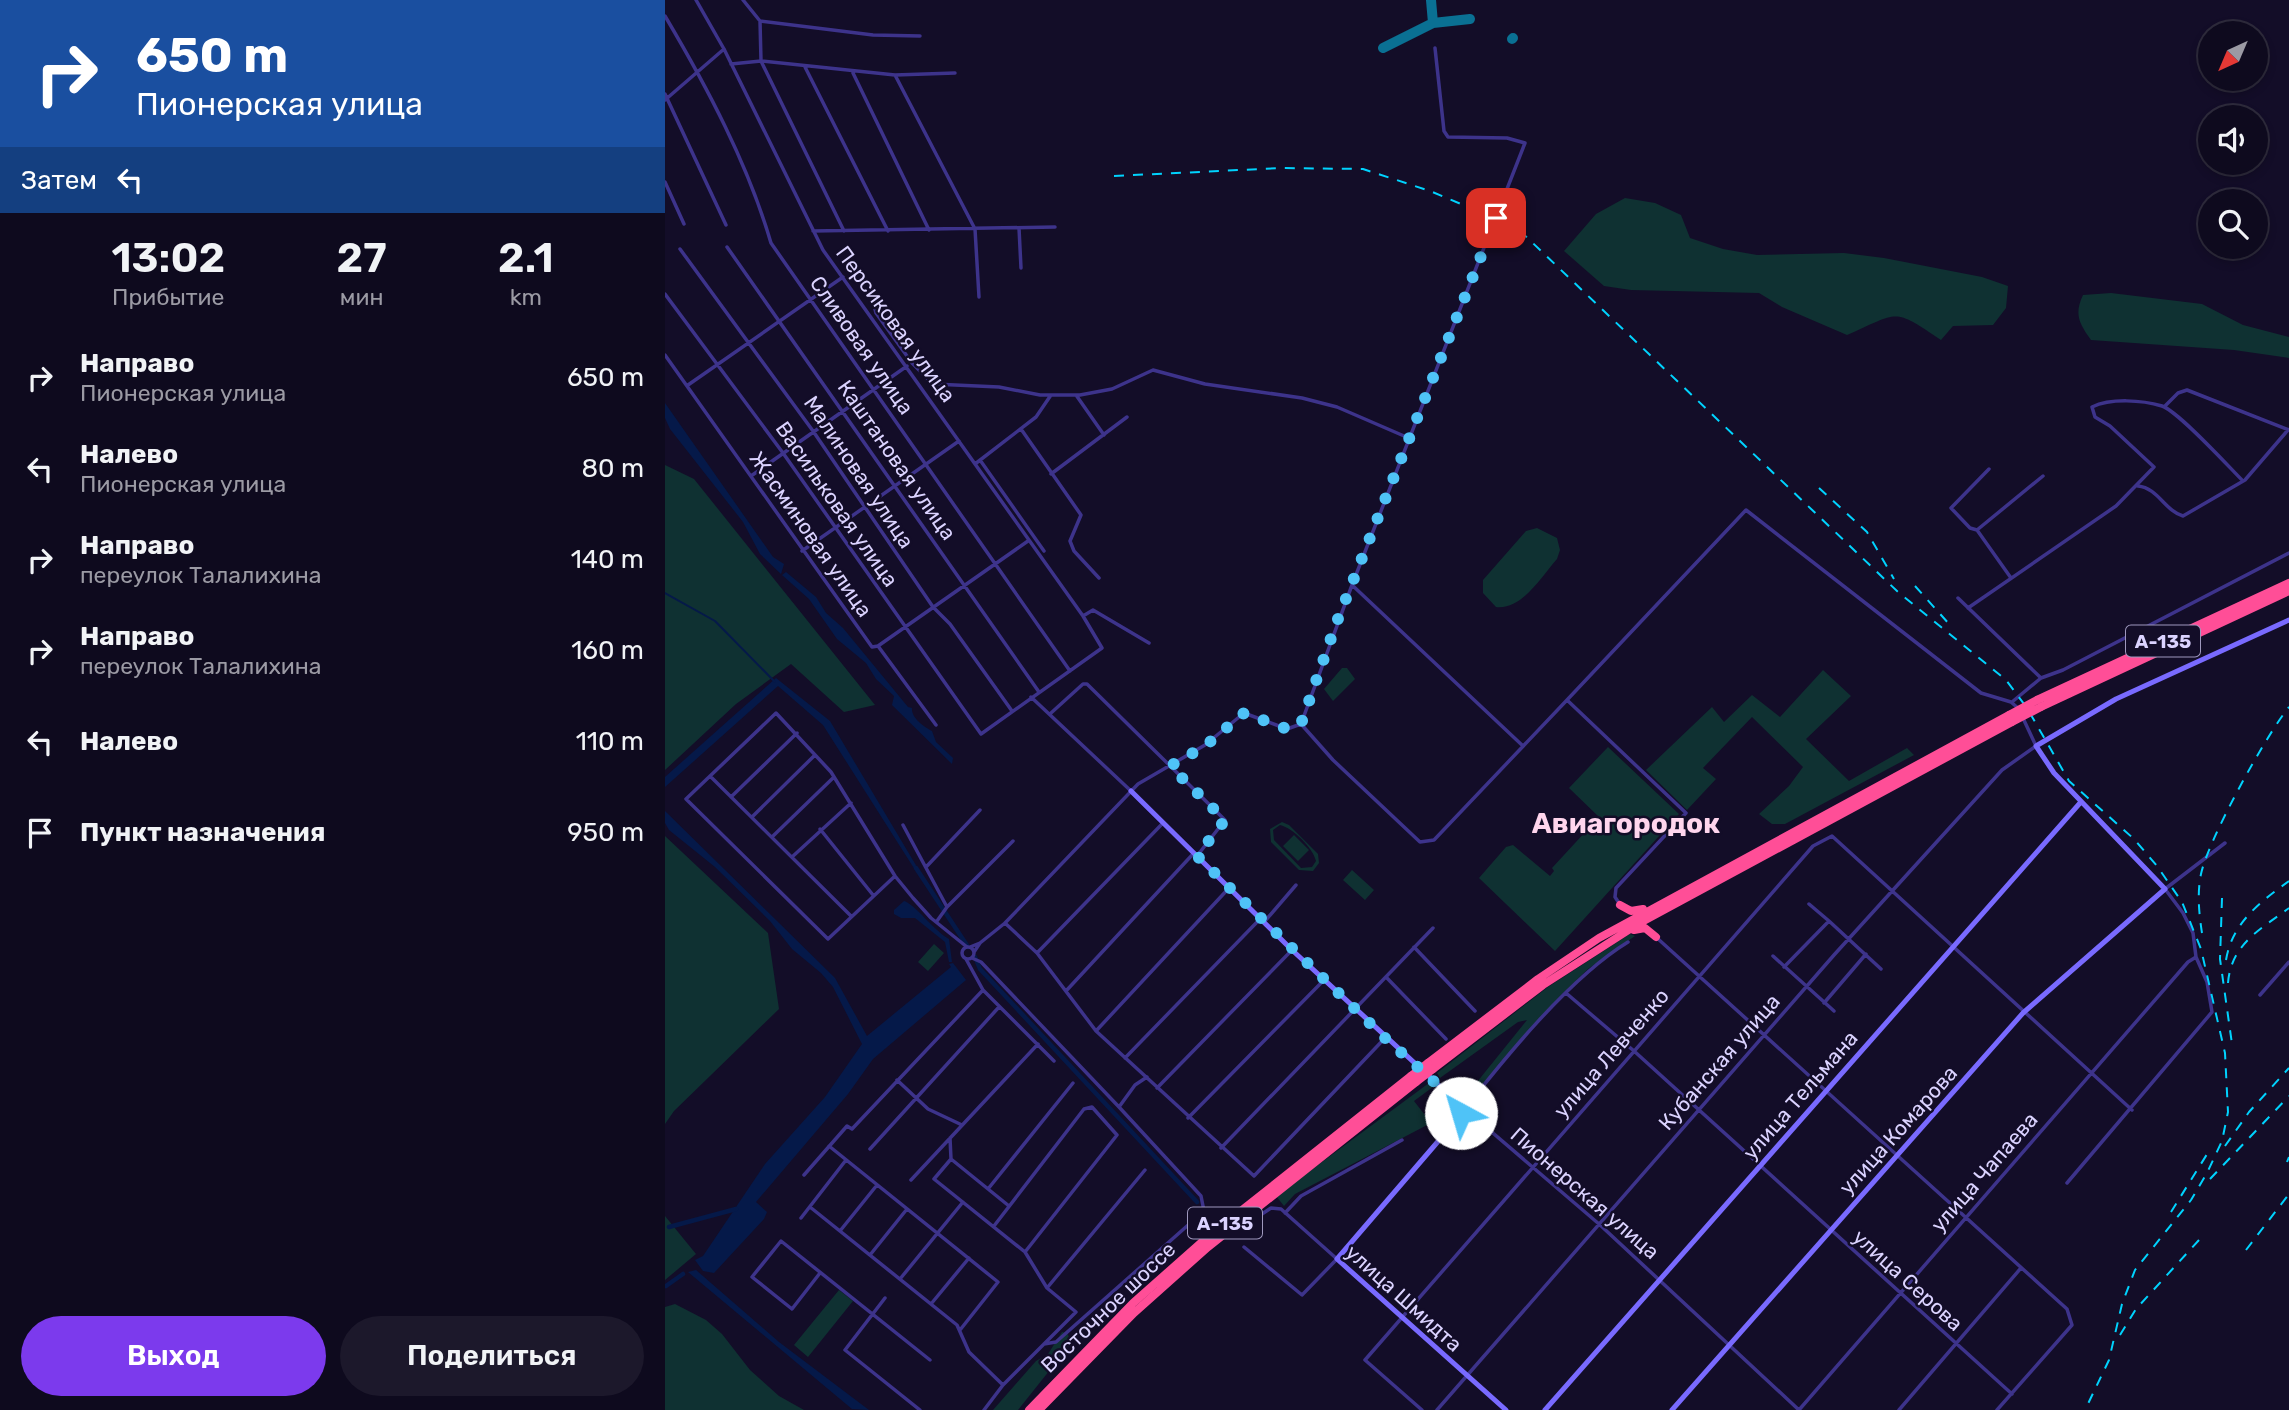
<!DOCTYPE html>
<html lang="ru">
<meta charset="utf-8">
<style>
:root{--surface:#0e0a1e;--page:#1c182b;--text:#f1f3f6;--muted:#9b9aa4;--line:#2e2b3c;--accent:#7c3aed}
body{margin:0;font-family:Rubik,sans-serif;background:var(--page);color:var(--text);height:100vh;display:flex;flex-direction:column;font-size:26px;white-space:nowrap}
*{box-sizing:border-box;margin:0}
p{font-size:23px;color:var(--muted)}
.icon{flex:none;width:38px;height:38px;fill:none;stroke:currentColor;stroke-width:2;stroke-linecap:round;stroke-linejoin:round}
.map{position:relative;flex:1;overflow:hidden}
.details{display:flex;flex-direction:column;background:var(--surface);width:665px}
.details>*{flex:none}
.top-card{background:#1a4fa0;color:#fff;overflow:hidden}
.needle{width:46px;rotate:224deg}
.buttons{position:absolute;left:1533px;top:21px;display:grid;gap:14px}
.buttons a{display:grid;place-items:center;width:70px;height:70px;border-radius:50%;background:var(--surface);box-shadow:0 4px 10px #0003,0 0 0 2px var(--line);font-size:35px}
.pin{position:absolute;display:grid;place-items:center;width:60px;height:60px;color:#fff;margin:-30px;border-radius:14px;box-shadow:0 4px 10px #0006}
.me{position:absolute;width:77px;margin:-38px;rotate:321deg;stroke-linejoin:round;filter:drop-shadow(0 0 5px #0008)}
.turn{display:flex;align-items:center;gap:24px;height:147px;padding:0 21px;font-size:32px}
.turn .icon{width:91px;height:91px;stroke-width:2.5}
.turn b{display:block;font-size:49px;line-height:60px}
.then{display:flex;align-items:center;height:66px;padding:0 21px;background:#0003;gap:14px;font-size:26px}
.eta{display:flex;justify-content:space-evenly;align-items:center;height:119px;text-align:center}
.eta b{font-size:42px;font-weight:600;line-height:49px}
.primary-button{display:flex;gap:14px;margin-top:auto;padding:14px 21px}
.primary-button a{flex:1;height:80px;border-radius:42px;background:var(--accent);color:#fff;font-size:28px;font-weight:600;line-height:80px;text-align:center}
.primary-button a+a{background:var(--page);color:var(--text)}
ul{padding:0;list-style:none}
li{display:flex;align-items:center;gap:21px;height:91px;padding:0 21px}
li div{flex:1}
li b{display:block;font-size:26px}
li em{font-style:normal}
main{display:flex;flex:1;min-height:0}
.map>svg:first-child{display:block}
.green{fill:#0f3132;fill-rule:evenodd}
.water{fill:#051949}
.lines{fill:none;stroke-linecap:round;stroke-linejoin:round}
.stream{stroke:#051949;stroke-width:2}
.canal{stroke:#051949;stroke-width:4.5}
.taxiway{stroke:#0a7093;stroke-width:10}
.street{stroke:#3d338b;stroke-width:3.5}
.secondary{stroke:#796aff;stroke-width:5}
.highway{stroke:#ff4e97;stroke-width:8}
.rail{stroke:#00d3fe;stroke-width:2;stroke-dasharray:10 9;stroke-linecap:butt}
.highway-bridge{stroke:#ff4e97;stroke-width:8}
.route{stroke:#4fc3f7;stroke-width:12;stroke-dasharray:0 21.6}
.labels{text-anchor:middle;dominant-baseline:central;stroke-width:5;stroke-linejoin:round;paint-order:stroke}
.shield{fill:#130d28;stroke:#9f98be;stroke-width:2}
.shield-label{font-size:19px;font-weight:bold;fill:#dbd3ff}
.street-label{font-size:21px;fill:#dbd3ff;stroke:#130d28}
.district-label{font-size:28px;font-weight:bold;fill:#ffd5ed;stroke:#130d28}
</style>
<main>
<section class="details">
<div class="top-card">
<div class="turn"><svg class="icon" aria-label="right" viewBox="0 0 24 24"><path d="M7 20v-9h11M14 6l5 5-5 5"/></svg><div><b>650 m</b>Пионерская улица</div></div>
<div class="then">Затем<svg class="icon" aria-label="left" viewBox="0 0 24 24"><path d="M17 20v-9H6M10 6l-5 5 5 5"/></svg></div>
</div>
<div class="eta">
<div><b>13:02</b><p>Прибытие</p></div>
<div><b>27</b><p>мин</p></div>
<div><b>2.1</b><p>km</p></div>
</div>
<ul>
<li><svg class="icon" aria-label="right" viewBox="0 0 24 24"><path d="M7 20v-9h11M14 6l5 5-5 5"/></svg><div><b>Направо</b><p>Пионерская улица</p></div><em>650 m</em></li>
<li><svg class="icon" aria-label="left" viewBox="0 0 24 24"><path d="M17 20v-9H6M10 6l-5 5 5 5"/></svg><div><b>Налево</b><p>Пионерская улица</p></div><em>80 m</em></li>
<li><svg class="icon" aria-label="right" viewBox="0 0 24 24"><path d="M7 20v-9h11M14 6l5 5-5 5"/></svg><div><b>Направо</b><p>переулок Талалихина</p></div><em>140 m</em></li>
<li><svg class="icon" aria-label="right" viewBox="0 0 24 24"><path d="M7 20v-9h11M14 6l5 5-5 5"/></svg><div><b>Направо</b><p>переулок Талалихина</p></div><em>160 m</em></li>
<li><svg class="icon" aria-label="left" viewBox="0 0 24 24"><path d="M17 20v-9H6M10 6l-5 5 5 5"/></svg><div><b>Налево</b></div><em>110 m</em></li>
<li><svg class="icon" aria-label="arrive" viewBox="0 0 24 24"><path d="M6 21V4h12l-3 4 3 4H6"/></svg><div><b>Пункт назначения</b></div><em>950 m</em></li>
</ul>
<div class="primary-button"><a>Выход</a><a>Поделиться</a></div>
</section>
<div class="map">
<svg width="1624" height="1410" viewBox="0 0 1624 1410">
<rect width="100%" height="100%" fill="#130d28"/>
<path class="green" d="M960,198L990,203L1016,215L1025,238L1058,249L1092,255L1179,253L1219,258L1317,277L1343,286L1341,308L1328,325L1288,326L1276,340C1227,307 1235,312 1182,335L1117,307L1094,293L966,290L939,286L899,251L931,214Z
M1446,293L1537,304L1578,325L1624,337V358L1569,350L1426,340C1414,323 1409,314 1418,295Z
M0,465L29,479L210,705L179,712L126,664L71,704L0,770Z
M872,528L892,538L895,550L892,559C876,577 857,610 831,607L818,593V580L861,531Z
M677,668H682L690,679L668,701L659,689Z
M1158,670L1186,696L1141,739L1184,781L1242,748L1249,755L1120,824H1107L1094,814L1124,786L1138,767L1087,717L1038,768L1051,779L1022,810L981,770L1047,707L1059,722L1087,695L1115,717Z
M943,747L1014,814L890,951L814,878L841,847L848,845L885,876L889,871L887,868L934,817L904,788Z
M617,822L624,825L653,854L654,863L648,871L634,870L606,842L605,829ZM615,825C628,828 648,848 651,861L647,867L636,868L609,840L608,830Z
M629,835L644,850L633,861L618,846Z
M0,836L103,933L114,1009L9,1111L0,1124Z
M687,870L709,890L700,900L678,880Z
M965,934L970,936L923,969L896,995L812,1093L808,1087L862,1020L853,1022L775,1078L772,1073L883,987Z
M269,944L279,953L263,971L253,962Z
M764,1083L768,1087L749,1101L763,1119L786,1107L789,1111L630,1194L619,1206L611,1196Z
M0,1216L31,1254L0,1280Z
M174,1290L188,1301L143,1357L129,1345Z
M10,1304L41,1320L57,1334L85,1370L114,1396L139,1410H0V1307Z
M397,1332L402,1333L406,1341L404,1346L353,1410H328L371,1361L383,1354Z"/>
<path class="water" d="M0,403L108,557L119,564L116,574L95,554L78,522L5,429L0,418Z
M121,572L151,597L161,613L178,628L243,707L247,708C246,718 259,727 267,731L271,742L288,758L287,764L227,705L229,696L211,679L201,663L172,639L144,599L117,575Z
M111,678L165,721L255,872L252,873L158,725L113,686L0,787V777Z
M0,811L170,978L202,1036L286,967L284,964L288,963L301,980L208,1059L183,1094L91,1202L102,1212L99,1219L49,1273L38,1271L30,1260L38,1256L100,1164L160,1097L197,1044L168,987L156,973L127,949L105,921L50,867L4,830L0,823Z
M239,901C250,904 269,931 284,939L287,962H284L280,942L250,918H236L229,914V910Z
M31,1270L114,1342L204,1410L187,1409L23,1272Z"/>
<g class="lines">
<path class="stream" d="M0,593L50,621L110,682"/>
<path class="canal" d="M251,868L303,947
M310,957L315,969L532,1202
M4,1227L71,1209
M1,1286L18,1274"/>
<path class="taxiway" d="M768,23L805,19
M847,39L848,38
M718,48L768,23L766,0"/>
<path class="street" d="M78,0L95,21L208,35L255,36
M0,16C42,87 83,164 106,243L405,671
M95,21L96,61L179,231
M770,48L779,131L783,137L842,138L860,143L687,585L636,724L668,760L755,842L769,840L902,700L1021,813L951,888L950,897L954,903
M66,64L96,61L230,75L290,73
M140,67L223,231
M188,73L264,230
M230,75L310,229L314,297
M0,94L61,225
M0,100L59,49
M0,182L19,224
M354,228L356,268
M148,231L390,227
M62,247L374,692
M15,249L148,431L268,607L285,624L347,711
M0,294L118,453L316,734L437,648L418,616L158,250L59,49L31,0
M209,305L211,313L247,363L268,384L334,387L375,395H415L447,389L488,370L540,384L637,398L672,407L746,439
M0,355L207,647L213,646L271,725
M23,385L178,277
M411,395L439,435
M1500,406L1513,393L1522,390L1624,430
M356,429L416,515L405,541L409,551L434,578
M315,460L379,551
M310,464L371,417L386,395
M386,474L462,417
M86,476L242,366
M1473,486C1493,488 1500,511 1518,516L1580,480L1623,430
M1312,530L1305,528L1286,508L1324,469
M1312,530L1378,476
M1312,530L1346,578
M137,551L294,441
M687,585L858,746
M1293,598L1376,678
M1303,608L1451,506L1489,467L1445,426L1430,417L1427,407C1446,398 1477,400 1497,406C1514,412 1563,466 1578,481
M418,616L428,610L484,643
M213,646L363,541
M366,697L466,791
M902,700L1081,510L1316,693L1346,702L1354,709
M1347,702L1376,678L1398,670L1624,553
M386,713L418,684H422L560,820L532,856
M45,776L186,916
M66,797L132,733
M87,817L150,755
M238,825L282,907
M155,829L208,895
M107,837L169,777
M127,857L186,803
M262,866L315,810
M230,876L163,939L21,799L111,713L166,772L230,876L248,898L266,918L302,947
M1144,904L1164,921
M272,921L282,907L348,841
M600,921L631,885
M340,923L372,953L431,1031L589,1176L720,1038
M992,938L1402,1309L1407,1325L1332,1410
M315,943L340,923L473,784L540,745L579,713L622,729L636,724
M297 953a6 6 0 1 1 12 0a6 6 0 1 1-12 0Z
M305,947L315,943L309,952
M749,947L810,1011
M372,953L498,823
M1108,956L1169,1011
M307,958L316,962L454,1107
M301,959L318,990L389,1061
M1119,967L1164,921L1216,969
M721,977L781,1039
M401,991L528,854
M901,993L969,1051L1347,1394
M1595,995L1624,962
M1159,1003L1201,954
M431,1031L564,888
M460,1058L595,919
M232,1080L263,1109L297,1125
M492,1088L627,950
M794,1104L934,1224L1134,1410
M795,1115C838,1060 904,978 963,942
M523,1118L659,980
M285,1138L286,1159L269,1179L360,1252L382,1288L411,1312L338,1385L319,1410
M164,1146L333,1282L295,1330
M556,1148L768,928
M205,1149L334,1007
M286,1159L344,1206
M139,1175L182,1126L187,1129L318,990
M246,1180L373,1044
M1402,1183L1547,1012L1542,982L1531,957L1528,933L1518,913L1500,889L1560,843
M323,1189L408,1083
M145,1207L292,1325L304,1352L338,1385
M620,1213L636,1196L737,1140
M136,1218L181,1160
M329,1226L419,1109L427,1107L452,1135L360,1252
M175,1231L212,1185
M579,1247L637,1295L672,1259L616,1209L606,1208L582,1224
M205,1255L242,1209
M155,1273L127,1309L87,1277L116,1241L265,1360
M235,1279L298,1202
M382,1288L480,1170
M220,1298L180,1350L255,1410
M266,1304L304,1258
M379,1344L391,1342L539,1211L536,1196L454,1107L470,1085L482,1077
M757,1410L700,1360L1148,846L1167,836L1467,1110
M772,1410L1169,955L1337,770L1371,746L1357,716
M1134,1410L1523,962L1531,957
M1234,1410L1356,1268"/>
<path class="secondary" d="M466,791L627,950L793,1103L794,1117L672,1259L841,1410
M880,1410L1415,803
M1007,1410L1358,1013L1500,889L1389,773L1371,746L1451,699L1624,620"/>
<path class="highway" d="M1372,700L1624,583
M1376,707L1624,591
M955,905L966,911L978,909
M969,930L980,928L991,937
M763,1063L873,979L934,938L1344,715
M768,1069L878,985L973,924L1347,722
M364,1410L468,1303L538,1241L746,1076
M374,1410L469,1313L543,1247L751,1082"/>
<path class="rail" d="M449,176L617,168L698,169L765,191L851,227L1233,592L1341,680L1362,708L1404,781L1469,839L1492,866L1517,902L1536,949L1560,1053L1563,1112L1557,1141L1542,1173L1526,1200L1470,1270L1457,1304L1444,1360L1420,1410
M1154,488L1202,532L1229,579
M1250,586L1285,625
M1557,898L1555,959L1567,1044
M1537,933C1534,914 1532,893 1536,874C1543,840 1601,735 1624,707
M1561,960C1567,923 1595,902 1624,881
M1563,983C1566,944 1596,929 1624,908
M1560,1146L1584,1112L1624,1068
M1622,1162L1624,1157
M1545,1179L1624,1096
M1506,1212L1544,1151
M1581,1250L1624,1194
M1455,1335L1471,1309L1534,1240"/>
<path class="highway-bridge" d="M1344,715L1372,700
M1347,722L1376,707
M746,1076L763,1063
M751,1082L768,1069"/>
</g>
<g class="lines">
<path class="route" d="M796,1113L793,1103L720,1038L532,856L560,820L505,766L540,746L579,713L622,729L636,724L671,624L831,218"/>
</g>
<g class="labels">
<g class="shield">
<rect x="1461" y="625.5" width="74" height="31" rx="5"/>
<rect x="523" y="1207.5" width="74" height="31" rx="5"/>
</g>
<g class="shield-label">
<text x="1498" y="641">А-135</text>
<text x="560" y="1223">А-135</text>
</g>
<g class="street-label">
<text transform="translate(231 324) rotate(54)">Персиковая улица</text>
<text transform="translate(197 345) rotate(55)">Сливовая улица</text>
<text transform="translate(232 460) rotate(55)">Каштановая улица</text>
<text transform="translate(194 472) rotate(56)">Малиновая улица</text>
<text transform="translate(172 504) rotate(55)">Васильковая улица</text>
<text transform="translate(146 534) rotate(55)">Жасминовая улица</text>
<text transform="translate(946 1053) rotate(-49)">улица Левченко</text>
<text transform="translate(1054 1062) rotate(-49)">Кубанская улица</text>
<text transform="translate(1135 1095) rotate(-49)">улица Тельмана</text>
<text transform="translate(1233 1130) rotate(-48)">улица Комарова</text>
<text transform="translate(1319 1172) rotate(-49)">улица Чапаева</text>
<text transform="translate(920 1193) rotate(41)">Пионерская улица</text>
<text transform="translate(1243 1280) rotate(42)">улица Серова</text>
<text transform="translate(739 1298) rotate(42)">улица Шмидта</text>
<text transform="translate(443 1307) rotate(-44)">Восточное шоссе</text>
</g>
<g class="district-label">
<text x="961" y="823">Авиагородок</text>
</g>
</g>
</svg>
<div class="buttons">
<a><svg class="needle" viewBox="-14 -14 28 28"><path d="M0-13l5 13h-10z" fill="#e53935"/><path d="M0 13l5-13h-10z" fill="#9b9aa4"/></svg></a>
<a><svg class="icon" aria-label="sound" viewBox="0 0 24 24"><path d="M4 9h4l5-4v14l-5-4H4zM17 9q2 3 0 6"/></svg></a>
<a><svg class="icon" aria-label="search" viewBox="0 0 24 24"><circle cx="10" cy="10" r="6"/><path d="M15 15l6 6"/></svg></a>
</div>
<div class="pin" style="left:831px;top:218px;background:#d93025"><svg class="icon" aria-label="arrive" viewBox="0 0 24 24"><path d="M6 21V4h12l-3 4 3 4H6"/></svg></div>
<svg class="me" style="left:796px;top:1113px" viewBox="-20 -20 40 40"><circle r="19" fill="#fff"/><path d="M0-13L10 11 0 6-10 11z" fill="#4fc3f7"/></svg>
</div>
</main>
